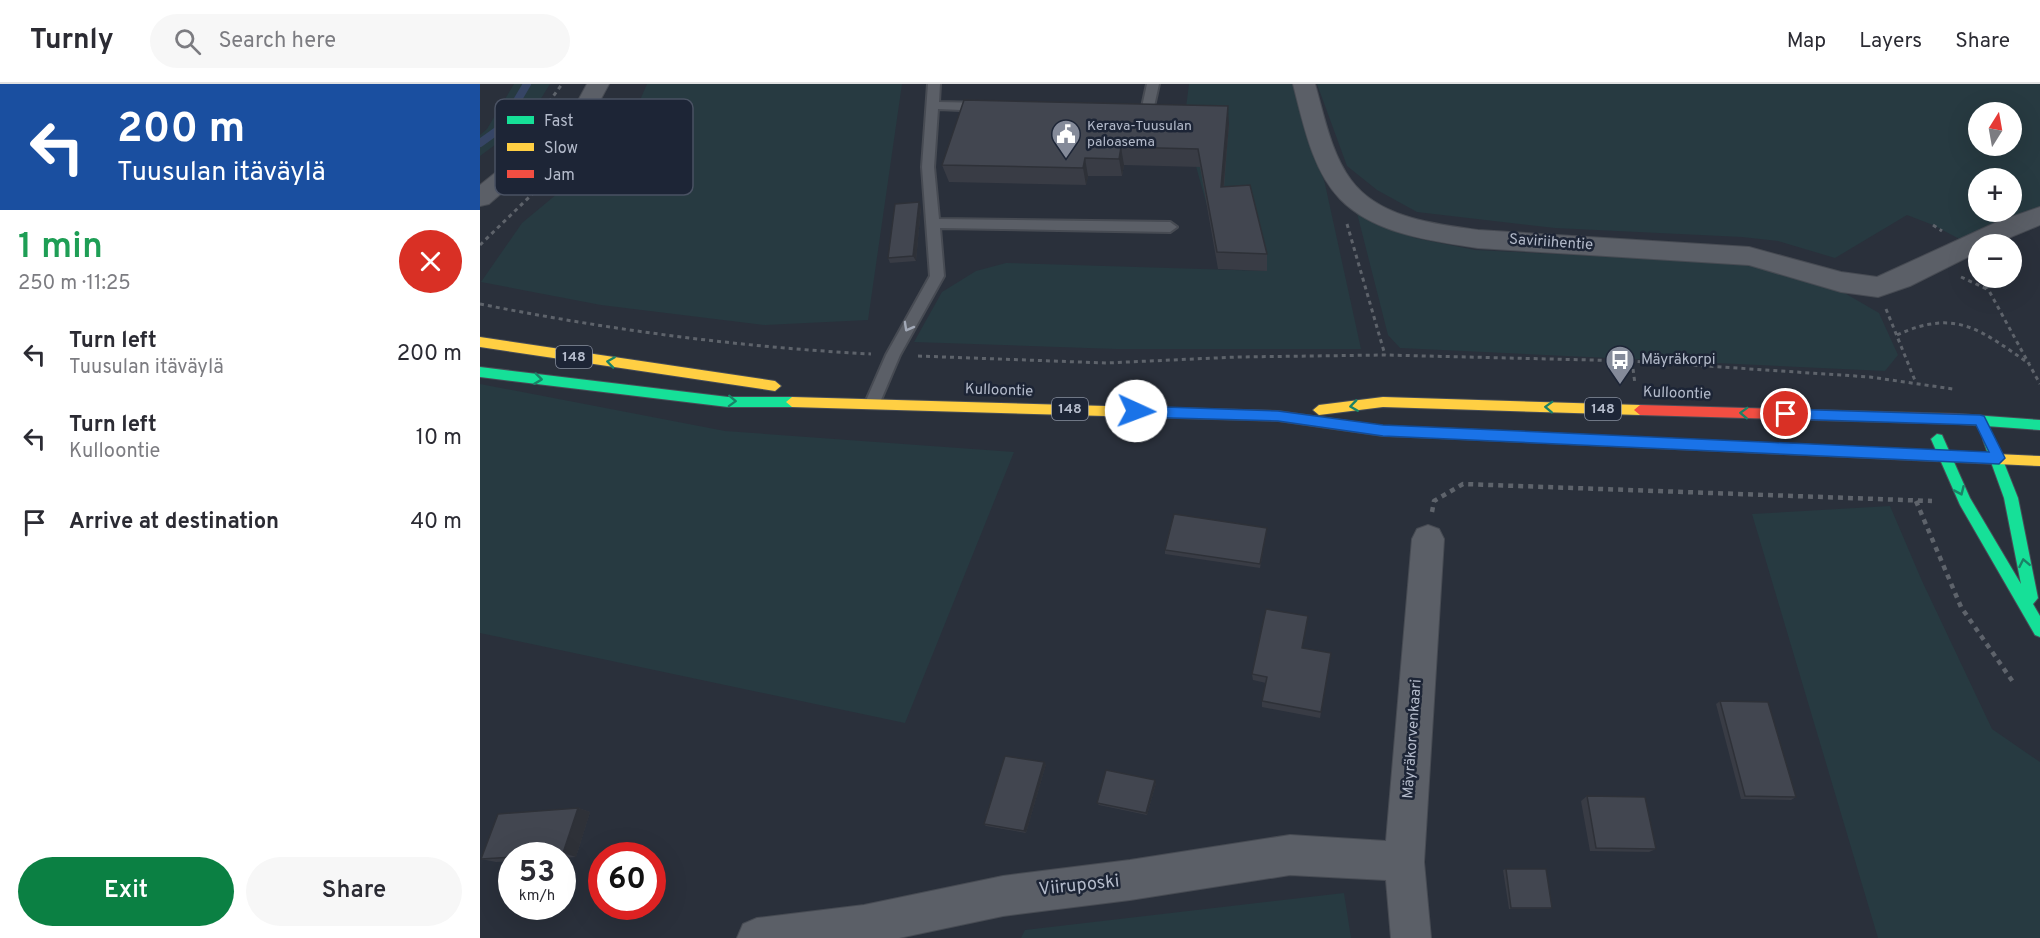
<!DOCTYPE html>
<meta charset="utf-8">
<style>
:root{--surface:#fff;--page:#f7f7f7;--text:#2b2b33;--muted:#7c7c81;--line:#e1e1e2;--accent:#0b8043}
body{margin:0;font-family:Overpass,sans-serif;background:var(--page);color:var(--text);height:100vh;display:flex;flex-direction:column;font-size:22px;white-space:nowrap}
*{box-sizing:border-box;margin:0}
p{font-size:20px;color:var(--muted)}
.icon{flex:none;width:33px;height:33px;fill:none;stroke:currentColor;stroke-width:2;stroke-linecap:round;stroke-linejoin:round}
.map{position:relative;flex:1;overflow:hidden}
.sheet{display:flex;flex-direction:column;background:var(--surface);width:480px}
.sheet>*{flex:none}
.hud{background:#1a4fa0;color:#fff;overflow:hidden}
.needle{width:39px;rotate:11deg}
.controls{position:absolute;left:1488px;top:18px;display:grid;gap:12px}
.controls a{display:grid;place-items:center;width:54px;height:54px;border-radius:50%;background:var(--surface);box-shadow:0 6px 24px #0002;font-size:30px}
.speed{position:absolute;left:18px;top:758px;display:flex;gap:12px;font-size:30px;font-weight:700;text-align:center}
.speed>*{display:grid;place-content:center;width:78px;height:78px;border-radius:50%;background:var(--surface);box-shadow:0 6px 24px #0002;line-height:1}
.speed small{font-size:15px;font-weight:400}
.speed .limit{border:9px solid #d22;background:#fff;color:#111}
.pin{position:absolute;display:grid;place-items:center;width:51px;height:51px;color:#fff;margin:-26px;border:3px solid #fff;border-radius:50%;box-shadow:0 2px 6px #0007}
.me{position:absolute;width:66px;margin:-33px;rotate:92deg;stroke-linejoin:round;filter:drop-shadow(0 0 4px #0008)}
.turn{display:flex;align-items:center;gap:21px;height:126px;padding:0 18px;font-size:27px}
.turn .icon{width:78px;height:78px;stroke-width:2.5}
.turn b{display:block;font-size:42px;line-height:51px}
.round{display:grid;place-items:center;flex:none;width:63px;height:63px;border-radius:32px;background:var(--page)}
.overview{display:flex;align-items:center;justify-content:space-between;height:102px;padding:0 18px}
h1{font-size:36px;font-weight:600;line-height:45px;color:#1e9e55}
.action{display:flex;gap:12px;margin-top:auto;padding:12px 18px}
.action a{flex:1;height:69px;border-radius:36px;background:var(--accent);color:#fff;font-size:24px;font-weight:600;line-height:69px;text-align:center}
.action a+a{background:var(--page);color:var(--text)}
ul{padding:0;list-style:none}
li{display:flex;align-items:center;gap:18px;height:84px;padding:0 18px}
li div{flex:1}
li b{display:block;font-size:22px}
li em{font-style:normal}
header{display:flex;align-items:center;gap:36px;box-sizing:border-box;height:84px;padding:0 30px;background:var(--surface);border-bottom:2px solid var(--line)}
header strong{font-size:28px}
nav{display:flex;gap:33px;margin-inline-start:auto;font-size:21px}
.search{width:420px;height:54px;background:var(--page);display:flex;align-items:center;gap:15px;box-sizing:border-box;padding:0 21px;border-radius:33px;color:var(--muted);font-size:22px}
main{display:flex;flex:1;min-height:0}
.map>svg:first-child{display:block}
.green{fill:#273a41;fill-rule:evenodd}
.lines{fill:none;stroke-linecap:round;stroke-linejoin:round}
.stream{stroke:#364565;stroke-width:8}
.lane-casing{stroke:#474b53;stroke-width:4}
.street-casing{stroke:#474b53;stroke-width:2}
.fast-casing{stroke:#484d57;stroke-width:2}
.slow-casing{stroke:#484d57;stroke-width:2}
.jam-casing{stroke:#484d57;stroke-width:2}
.path-far1{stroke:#5e636b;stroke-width:3;stroke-dasharray:4 4;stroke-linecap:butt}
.path{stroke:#5e636b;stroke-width:4.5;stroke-dasharray:5 5;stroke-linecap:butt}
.lane{fill:#5b5f67;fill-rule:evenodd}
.street{fill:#5b5f67;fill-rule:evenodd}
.fast{fill:#16e098;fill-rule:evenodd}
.slow{fill:#ffcf43;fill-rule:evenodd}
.jam{fill:#f24e42;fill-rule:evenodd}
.wall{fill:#393c45}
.shaded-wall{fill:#2e3138}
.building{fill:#424650;stroke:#2e3138;stroke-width:1.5}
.oneway{stroke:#a2a9b7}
.oneway2{stroke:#1a8267}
.route{fill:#1a73e8;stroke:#114b97;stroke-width:1.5}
.labels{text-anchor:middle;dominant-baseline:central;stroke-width:5;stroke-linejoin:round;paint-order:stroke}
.far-poi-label{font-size:14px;fill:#b4bbcb;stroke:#1d2536;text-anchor:start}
.shield{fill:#1d2536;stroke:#878e9e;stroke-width:1.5}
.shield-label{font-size:14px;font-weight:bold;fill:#b4bbcb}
.street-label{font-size:15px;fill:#b4bbcb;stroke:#1d2536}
.poi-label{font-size:15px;fill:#b4bbcb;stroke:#1d2536;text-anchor:start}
.near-street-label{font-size:18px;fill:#b4bbcb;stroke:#1d2536}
.key{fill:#1d2536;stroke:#4a5263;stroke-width:1.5}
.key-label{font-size:16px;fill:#b4bbcb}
</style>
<header>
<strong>Turnly</strong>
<div class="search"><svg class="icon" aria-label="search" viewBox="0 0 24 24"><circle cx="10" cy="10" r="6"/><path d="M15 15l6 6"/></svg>Search here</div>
<nav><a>Map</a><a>Layers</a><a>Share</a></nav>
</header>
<main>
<section class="sheet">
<div class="hud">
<div class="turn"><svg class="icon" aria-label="left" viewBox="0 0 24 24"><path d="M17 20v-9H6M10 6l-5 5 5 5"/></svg><div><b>200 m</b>Tuusulan itäväylä</div></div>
</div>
<div class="overview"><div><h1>1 min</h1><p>250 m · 11:25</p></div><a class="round" style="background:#d93025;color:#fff"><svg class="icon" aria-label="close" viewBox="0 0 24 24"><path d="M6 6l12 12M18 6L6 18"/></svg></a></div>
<ul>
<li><svg class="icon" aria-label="left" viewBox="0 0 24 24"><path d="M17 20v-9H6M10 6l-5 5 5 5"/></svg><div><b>Turn left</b><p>Tuusulan itäväylä</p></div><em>200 m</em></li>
<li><svg class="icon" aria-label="left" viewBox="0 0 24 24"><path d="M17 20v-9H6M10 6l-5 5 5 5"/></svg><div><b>Turn left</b><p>Kulloontie</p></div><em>10 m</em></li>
<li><svg class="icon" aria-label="arrive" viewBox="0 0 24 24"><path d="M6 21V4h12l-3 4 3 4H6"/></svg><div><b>Arrive at destination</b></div><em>40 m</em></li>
</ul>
<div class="action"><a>Exit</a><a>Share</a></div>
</section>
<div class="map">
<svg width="1560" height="854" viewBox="0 0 1560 854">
<rect width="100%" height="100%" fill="#2a303b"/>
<path class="green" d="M34,0H70L47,37L0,72V51L7,45Z
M167,0H422L388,236L285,241L121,221L1,198L42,139L143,55Z
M709,0H814L845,100L881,265H636L434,258L462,208L496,187L526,179L786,187L770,118L727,122L704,39Z
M837,0H1560V129L1487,159L1453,141L1427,131L1355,174L1298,157L1262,153L1075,144L937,128L897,106L867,82ZM1498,28H1532V62H1498ZM1498,94H1532V128H1498Z
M877,129L935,154L995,166L1258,179L1305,187L1361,207L1399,229L1418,271L1405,287L920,264L908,251Z
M0,300L245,347L534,368L425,639L0,549Z
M1410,422L1442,497L1512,645L1560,678V854H1398L1272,430Z
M864,809L871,854H541L545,846Z"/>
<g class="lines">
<path class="stream" d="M0,59L21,44L47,0"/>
<g class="lane-casing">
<path id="lane" d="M448,0H460L459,18L505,19L511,23L505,27L458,25L454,83L459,135L690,138L697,143L690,148L460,144L464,192L420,271L398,323H388L385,319L406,271L450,192L442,83Z
M667,0H679L673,27L667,31L650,30V24L662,23Z"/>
</g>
<g class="street-casing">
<path id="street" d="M107,0H129L104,46L85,64L61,75L9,120L0,122V101L45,65L69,54L87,37Z
M813,0H835C844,31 851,69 871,96C899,134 955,140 998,146L1269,163L1361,188L1397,193L1517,138L1560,123V141L1514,160H1498V168L1430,202L1398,213L1361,208L1269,181L998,164C952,157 894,150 860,115C832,86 823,38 813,0Z
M948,441L959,445L964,455L944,778L951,854H911L906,796L810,791L650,816L523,832L419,854H257L263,840L277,834L384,821L523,792L650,776L810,751L906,757L932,455L937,445Z"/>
</g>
<g class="fast-casing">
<path id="fast" d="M0,283L248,313H312L318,318L312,323H248L0,293Z
M1479,330L1560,336V346L1479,340L1473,335Z
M957,344L1259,358L1264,359L1265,363L1264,367L1259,368L957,354L951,349Z
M1457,350L1462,351L1490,414L1541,500L1524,414L1503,356L1509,351L1515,356L1538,414L1558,514L1553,520L1560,532V553L1555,551L1480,421L1451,355Z"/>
</g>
<g class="slow-casing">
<path id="slow" d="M0,253L295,297L301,302L295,307L0,263Z
M312,313L767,326L773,331L767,336L312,323L306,318Z
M903,313L1160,321L1166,326L1160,331L903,323L839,331L833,326L839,321Z
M1259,358L1560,372V382L1259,368L1254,367L1253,363L1254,359Z"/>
</g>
<g class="jam-casing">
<path id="jam" d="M1160,321L1479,330L1485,335L1479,340L1160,331L1154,326Z
M767,326L798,327L903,342L957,344L963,349L957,354L903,352L798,337L767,336L761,331Z"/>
</g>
<path class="path-far1" d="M42,47L56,36L82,0
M867,140L905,271
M1453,141L1462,147
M0,161L77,86
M1481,193L1509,206
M1502,194L1560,300
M0,220C130,246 259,263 391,270
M1406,225L1436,299
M1417,251C1478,223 1502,248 1550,280
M438,272L626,279L757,273L905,271L1152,277L1390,293L1473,305
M1152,277L1155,300"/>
<path class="path" d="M1436,417L1481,523L1533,598
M952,428L954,417L983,400L1452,417"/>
<use href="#lane" class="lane"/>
<use href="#street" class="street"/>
<use href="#fast" class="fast"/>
<use href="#slow" class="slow"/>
<use href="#jam" class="jam"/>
</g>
<path class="wall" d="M749,40L744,103L787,170V187L738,185L720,83L644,81L642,92H608L606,101L469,98L462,81Z
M441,123L436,177L410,179L408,174Z
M787,444L780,484L685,470V466Z
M823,564L851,569L840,634L782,623V617L786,599L773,596L772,590Z
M1240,617L1316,713L1311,716L1261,715L1236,620Z
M566,680L546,749L506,742L504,740Z
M676,699L667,731L619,721L617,719Z
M1107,712L1176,765L1169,768L1110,767L1101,717Z
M98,724L110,728L96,773L82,774V771H32V777L16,778L1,775Z
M1026,785L1072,824L1069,825H1029L1023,786Z"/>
<path class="shaded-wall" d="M748,22L749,40L742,121L741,103Z
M641,63L644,81L642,92L639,75Z
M605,74L608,92L606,101L603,84Z
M439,118L441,123L436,177L433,172Z
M564,678L566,680L546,749L544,747Z
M675,696L676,699L667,731L666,729Z
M98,724L110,728L96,773L83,769Z"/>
<path class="building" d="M484,16L748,22L741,103L770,101L787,170L737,168L718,65L641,63L639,75L605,74L603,84L462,81Z
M439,118L433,172L408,174L415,120Z
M694,430L787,444L780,480L685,466Z
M786,525L828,532L822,564L851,569L841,628L782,617L787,593L772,590Z
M1240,617L1288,618L1316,713L1265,712Z
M525,672L564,678L544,747L504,740Z
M626,686L675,696L666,729L617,719Z
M1107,712L1165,713L1176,765L1116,764Z
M98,724L83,769L59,771H32V773L1,775L18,730Z
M1026,785H1066L1072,824H1031Z"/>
<defs><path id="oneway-chevron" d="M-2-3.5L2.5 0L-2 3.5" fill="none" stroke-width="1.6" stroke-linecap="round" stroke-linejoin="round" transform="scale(1.5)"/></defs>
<use class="oneway" href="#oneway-chevron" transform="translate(428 243) rotate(119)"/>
<g class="oneway2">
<use href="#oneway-chevron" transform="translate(131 278) rotate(-172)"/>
<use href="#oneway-chevron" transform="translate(58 295) rotate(7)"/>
<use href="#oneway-chevron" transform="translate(252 317) rotate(2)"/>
<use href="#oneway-chevron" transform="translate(874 322) rotate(172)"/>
<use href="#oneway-chevron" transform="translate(1069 323) rotate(-178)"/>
<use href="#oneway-chevron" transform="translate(1264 329) rotate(-178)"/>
<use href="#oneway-chevron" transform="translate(1480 407) rotate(66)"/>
<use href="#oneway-chevron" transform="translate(1544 479) rotate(-101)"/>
</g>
<path class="route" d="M656,322L798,327L903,341L1509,368L1496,341L1306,335L1299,330L1306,325L1500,331L1504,332L1525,374L1519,380L903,352L798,337L656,333L650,327Z"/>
<defs>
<g id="civic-pin" transform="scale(1.5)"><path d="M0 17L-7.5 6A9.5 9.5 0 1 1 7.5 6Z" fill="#848a99" stroke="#1d2536"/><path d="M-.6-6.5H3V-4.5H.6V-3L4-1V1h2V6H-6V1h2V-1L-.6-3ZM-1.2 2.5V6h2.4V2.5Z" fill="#fff"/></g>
<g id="bus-pin" transform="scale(1.5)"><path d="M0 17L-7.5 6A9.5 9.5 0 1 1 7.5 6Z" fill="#848a99" stroke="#1d2536"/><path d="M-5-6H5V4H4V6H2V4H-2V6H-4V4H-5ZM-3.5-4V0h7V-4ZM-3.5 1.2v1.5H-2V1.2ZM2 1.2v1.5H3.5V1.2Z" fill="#fff"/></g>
</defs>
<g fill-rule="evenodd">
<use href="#civic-pin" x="586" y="50"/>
<use href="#bus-pin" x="1140" y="276"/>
</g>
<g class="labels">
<g class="far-poi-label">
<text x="607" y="42">Kerava-Tuusulan<tspan x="607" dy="16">paloasema</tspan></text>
</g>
<g class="shield">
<rect x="76" y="262" width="36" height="22" rx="4.5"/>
<rect x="572" y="314" width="36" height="22" rx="4.5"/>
<rect x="1105" y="314" width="36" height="22" rx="4.5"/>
</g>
<g class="shield-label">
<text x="94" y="273">148</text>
<text x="590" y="325">148</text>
<text x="1123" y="325">148</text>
</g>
<g class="street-label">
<text transform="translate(1071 159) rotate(4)">Saviriihentie</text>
<text transform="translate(519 307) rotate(2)">Kulloontie</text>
<text transform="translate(1197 310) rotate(2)">Kulloontie</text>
<text transform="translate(933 655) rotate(-86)">Mäyräkorvenkaari</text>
</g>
<g class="poi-label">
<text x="1161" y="276">Mäyräkorpi</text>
</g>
<g class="near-street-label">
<text transform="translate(599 802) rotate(-6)">Viiruposki</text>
</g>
</g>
<rect x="15" y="15" width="198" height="96" rx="9" class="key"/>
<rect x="27" y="32" width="27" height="8" fill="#16e098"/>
<rect x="27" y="59" width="27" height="8" fill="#ffcf43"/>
<rect x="27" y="86" width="27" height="8" fill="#f24e42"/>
<g class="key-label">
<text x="64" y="42">Fast</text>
<text x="64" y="69">Slow</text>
<text x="64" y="96">Jam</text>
</g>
</svg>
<div class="controls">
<a><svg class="needle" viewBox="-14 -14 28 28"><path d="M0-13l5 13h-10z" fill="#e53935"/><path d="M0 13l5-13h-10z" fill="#7c7c81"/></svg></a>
<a>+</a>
<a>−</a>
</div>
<div class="speed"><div>53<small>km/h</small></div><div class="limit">60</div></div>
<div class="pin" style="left:1306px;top:330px;background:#d93025"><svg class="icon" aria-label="arrive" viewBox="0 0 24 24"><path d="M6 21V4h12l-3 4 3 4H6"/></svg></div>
<svg class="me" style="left:656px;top:327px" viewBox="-20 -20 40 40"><circle r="19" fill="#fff"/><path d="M0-13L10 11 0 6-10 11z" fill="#1a73e8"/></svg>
</div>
</main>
